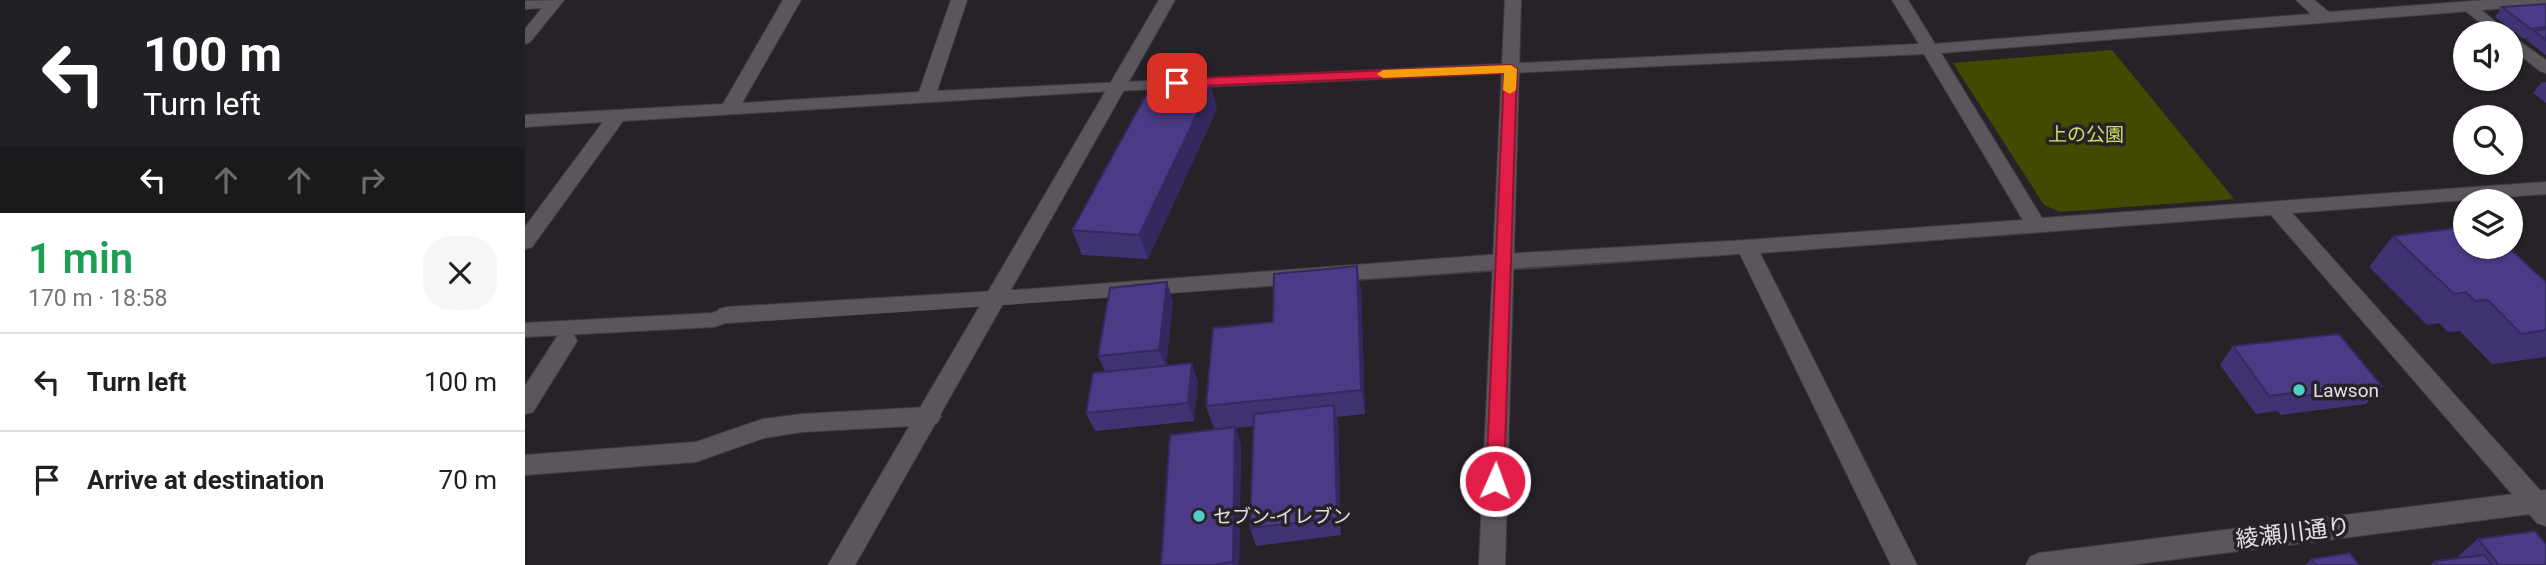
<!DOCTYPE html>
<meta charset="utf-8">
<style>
:root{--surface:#fff;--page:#f6f6f6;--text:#202124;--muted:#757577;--line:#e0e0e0}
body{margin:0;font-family:Roboto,"Noto Sans JP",sans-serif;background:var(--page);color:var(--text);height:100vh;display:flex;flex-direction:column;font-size:26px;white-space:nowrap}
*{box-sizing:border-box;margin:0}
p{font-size:23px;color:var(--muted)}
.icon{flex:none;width:38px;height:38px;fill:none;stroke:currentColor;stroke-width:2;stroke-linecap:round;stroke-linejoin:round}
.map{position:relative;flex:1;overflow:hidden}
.sheet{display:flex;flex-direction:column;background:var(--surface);width:525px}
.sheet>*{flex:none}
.top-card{background:#202124;color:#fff;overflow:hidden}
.tools{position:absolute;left:1928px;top:21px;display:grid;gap:14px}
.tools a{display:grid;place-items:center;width:70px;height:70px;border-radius:50%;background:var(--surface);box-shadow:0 2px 5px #0004;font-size:35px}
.pin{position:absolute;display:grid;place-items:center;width:60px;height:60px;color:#fff;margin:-30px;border-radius:14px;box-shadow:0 4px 10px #0006}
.me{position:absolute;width:77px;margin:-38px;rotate:2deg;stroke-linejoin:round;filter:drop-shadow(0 0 5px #0008)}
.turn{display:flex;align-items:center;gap:24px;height:147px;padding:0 28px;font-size:32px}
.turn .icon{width:91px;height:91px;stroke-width:2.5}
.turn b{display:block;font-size:49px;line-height:60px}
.lanes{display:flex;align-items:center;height:66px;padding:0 28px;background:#0003;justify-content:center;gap:35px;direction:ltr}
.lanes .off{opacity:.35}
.round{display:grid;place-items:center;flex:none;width:74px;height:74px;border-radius:28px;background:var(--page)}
.overview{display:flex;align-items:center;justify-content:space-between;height:119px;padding:0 28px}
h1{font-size:42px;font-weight:600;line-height:52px;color:#1e9e55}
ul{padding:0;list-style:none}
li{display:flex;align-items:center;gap:21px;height:98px;padding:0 28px;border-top:2px solid var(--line)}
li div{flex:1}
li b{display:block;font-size:26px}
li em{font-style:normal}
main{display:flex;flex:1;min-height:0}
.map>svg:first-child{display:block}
.green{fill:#424900}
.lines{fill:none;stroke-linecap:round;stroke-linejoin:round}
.service-casing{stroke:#423e43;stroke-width:2}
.minor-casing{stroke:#423e43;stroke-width:2}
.tertiary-casing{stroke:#423e43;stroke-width:2}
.service{fill:#5b555d;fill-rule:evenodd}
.minor{fill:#5b555d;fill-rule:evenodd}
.tertiary{fill:#5b555d;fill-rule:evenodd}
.wall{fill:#403373}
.shaded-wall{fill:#34295e}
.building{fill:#4b3b86;stroke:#34295e;stroke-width:2}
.route{fill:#e11d48;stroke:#92132f;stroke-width:2}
.slow{fill:#f59e0b}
.poi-dot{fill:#52cdcc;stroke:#272228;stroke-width:2.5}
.labels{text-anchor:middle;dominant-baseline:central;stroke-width:7;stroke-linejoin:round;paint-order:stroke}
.park-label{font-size:19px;fill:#cee063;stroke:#272228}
.poi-label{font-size:19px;fill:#e2dee3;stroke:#272228;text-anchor:start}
.near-street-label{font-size:23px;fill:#e2dee3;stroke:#272228}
</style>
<main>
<section class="sheet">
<div class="top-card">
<div class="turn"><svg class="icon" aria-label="left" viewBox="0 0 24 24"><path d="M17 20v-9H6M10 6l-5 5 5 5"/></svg><div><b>100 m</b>Turn left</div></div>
<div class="lanes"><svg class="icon" aria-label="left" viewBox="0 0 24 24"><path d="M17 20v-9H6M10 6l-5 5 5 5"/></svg><svg class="icon off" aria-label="ahead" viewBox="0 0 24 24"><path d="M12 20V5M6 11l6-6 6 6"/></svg><svg class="icon off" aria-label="ahead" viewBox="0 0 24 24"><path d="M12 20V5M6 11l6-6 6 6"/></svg><svg class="icon off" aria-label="right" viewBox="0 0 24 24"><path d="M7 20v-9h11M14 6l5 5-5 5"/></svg></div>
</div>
<div class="overview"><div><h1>1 min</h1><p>170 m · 18:58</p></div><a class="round"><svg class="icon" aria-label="close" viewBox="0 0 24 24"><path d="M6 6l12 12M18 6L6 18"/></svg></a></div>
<ul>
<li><svg class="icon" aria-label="left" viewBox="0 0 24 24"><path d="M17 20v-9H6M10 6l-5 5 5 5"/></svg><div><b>Turn left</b></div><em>100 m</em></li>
<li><svg class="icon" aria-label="arrive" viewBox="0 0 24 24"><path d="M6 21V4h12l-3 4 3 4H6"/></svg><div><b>Arrive at destination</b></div><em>70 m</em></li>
</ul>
</section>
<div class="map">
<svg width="2021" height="565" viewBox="0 0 2021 565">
<rect width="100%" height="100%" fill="#272228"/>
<path class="green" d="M1587,50L1709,199L1535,212L1519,205L1428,63Z"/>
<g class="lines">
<g class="service-casing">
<path id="service" d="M39,0L5,42L0,44V29L17,8L0,9V1Z
M1943,2L1948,3L1984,33H1968L1938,9L1936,6Z
M1986,35L2021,60V73L2015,71L1986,48Z
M202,308L209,310L212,315L209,320L189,327L0,337V323L187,313Z"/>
</g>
<g class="minor-casing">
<path id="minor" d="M258,0H276L217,103L394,92L426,0H442L412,91L1394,44L1367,0H1383L1410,44L1786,14L1771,0H1789L1804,12L1961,0H2021V5L1416,53L1517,218L2021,182V194L1767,213L2021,497V526L2012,523L1746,215L1235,253L1392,565H1366L1215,254C877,274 540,303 202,323L194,321L191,315L194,309L202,307L505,289L977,254L1222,240L1498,220L1399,54L569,92L98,121L7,247L0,249V227L78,122L0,127V115L198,104Z
M41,333L49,335L52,341L8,412L0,414V386L33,335Z
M404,407L412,409L416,416L412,423L404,425L277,432L239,438L171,462L0,475V455L171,442L238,419L277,414Z"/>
</g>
<g class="tertiary-casing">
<path id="tertiary" d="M634,0H650L330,565H303Z
M980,0H996L980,565H954Z
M2021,490V512L1605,565H1501L1505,557L1514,553Z"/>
</g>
<use href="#service" class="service"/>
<use href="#minor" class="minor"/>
<use href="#tertiary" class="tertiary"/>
</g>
<path class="wall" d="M2021,5V55L2001,40L2003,38L1999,39L1970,17L1977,7Z
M2021,82V103L2008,93L2016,83Z
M692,109L623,259L557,255L547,230Z
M1868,236L2021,282V357L1967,364L1935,331L1923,332L1914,323L1902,325L1844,267Z
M836,290L840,414L811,417L813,423L816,535L731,546L725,528L728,426L711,428L716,445L714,565H636L689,429L681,406L748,322Z
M648,301L641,366L673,382L669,421L570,431L561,413L580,372L573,356Z
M1708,346L1857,386L1841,404L1756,415L1752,411L1731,414L1695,365Z
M1953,539L2021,565H1906L1910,561L1935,558L1933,556Z
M1786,559L1834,565H1780Z"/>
<path class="shaded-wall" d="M686,85L692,109L623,259L614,235Z
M832,266L836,290L840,414L836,390Z
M642,282L648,301L641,368L634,350Z
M667,363L673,382L669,421L663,403Z
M809,405L813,423L816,535L812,518Z
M710,427L716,445L714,565H709L708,562Z"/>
<path class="building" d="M2020,4L2021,5V27L2006,29L1977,7Z
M2021,29V40L2009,31Z
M628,82L686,85L614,235L547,230Z
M1941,227V247H1983L2021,282V330L1996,334L1963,300L1950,301L1941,292L1929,294L1868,236Z
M832,266L836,390L681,406L688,328L748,322L749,274Z
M642,282L634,350L573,356L585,288Z
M1814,334L1857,386L1770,397L1767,393L1744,396L1708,346Z
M667,363L663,403L561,413L568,373Z
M809,405L812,518L725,528L729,414Z
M710,427L708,562L687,565H636L645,435Z
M2010,531L2021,544V565H1974L1953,539Z
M1825,553L1834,565H1791L1786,559Z
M1959,555L1967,565H1913L1910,561Z"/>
<path class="route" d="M986,65L992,69L979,481L976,486L970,488L963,486L961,481L979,73L652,87L645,83L652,79Z"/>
<path class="slow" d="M986,65L992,69L991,90L985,94L978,90L979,73L858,78L852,74L858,70Z"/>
<g class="poi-dot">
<circle cx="1774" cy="390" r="7"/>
<circle cx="674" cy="516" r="7"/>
</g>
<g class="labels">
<g class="park-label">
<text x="1561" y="134">上の公園</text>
</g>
<g class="poi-label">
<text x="1788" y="390">Lawson</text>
<text x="688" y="516">セブン-イレブン</text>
</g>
<g class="near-street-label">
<text transform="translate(1768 533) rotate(-7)">綾瀬川通り</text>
</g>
</g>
</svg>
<div class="tools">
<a><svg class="icon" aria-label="sound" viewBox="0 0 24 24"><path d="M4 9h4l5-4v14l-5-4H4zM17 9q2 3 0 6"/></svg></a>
<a><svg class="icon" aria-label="search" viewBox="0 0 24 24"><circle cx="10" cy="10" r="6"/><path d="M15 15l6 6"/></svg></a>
<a><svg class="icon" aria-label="layers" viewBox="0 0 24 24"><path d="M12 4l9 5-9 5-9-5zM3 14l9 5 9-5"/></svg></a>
</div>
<div class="pin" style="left:652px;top:83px;background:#d93025"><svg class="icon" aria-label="arrive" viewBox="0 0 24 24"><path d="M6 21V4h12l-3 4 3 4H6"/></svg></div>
<svg class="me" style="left:970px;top:481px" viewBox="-20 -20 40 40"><circle r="17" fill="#e11d48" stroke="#fff" stroke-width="3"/><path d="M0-11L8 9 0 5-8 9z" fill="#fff"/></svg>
</div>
</main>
